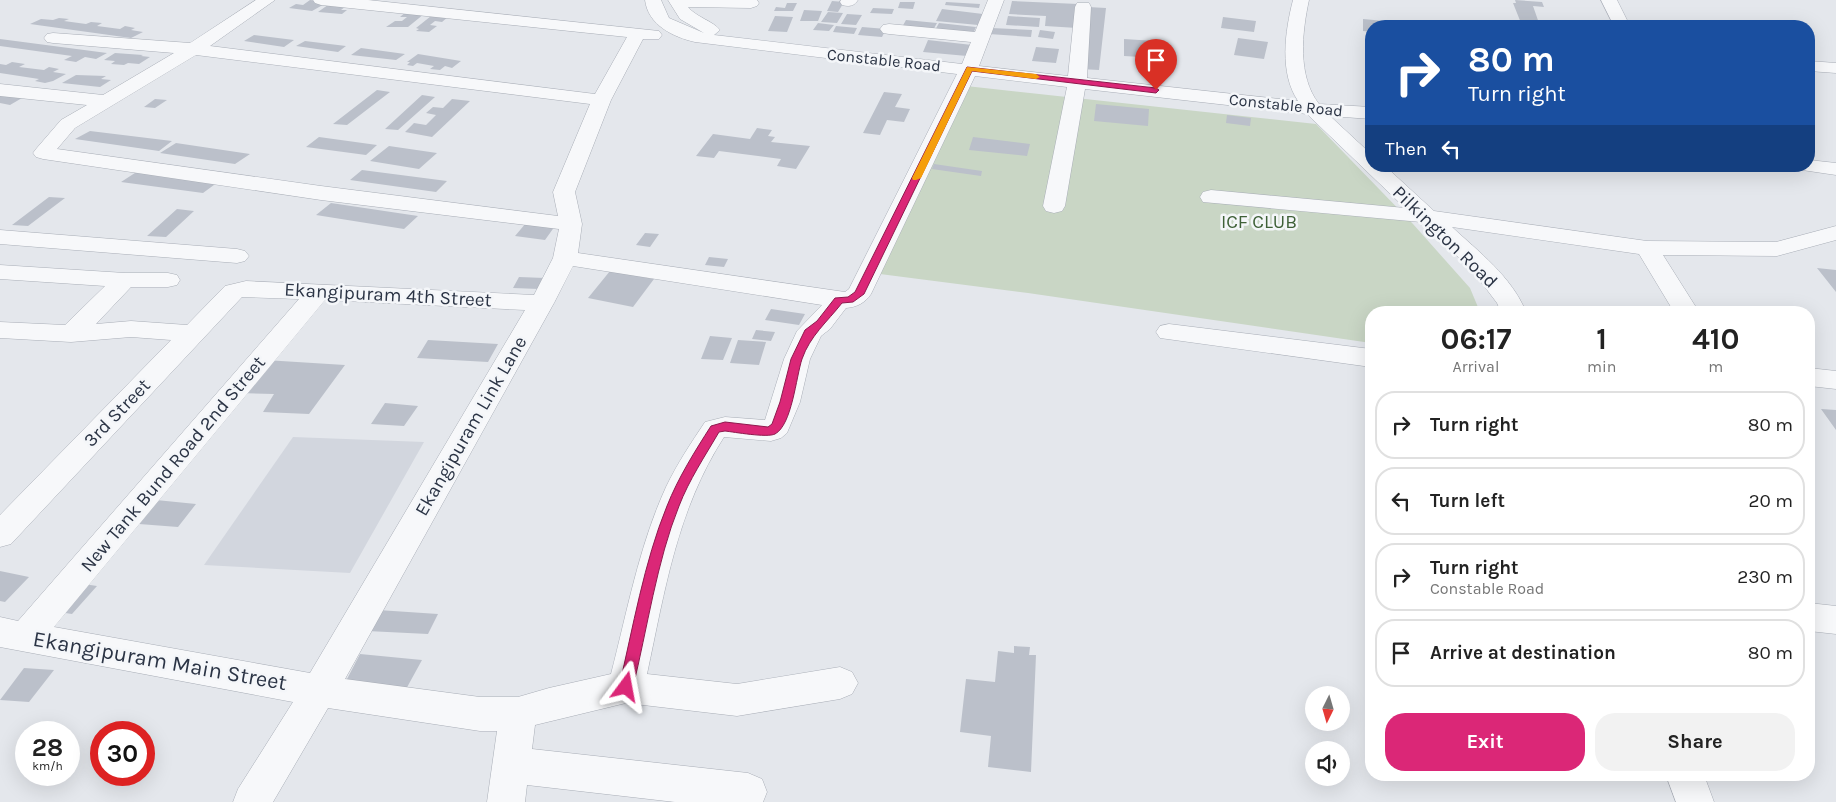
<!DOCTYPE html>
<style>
:root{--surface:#fff;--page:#f2f2f2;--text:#222;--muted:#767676;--line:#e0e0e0;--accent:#db2777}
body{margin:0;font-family:Karla,sans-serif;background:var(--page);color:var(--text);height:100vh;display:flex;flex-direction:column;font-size:19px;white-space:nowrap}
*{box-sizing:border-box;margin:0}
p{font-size:16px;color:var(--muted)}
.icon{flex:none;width:28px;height:28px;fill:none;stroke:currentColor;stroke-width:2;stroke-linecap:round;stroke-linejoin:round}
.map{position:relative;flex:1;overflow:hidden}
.side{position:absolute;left:1365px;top:306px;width:450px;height:475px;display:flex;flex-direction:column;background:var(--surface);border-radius:20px;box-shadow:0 5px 20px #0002}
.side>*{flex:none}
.hud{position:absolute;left:1365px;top:20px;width:450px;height:152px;border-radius:20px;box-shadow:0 5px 20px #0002;background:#1a4fa0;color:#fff;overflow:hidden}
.needle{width:32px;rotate:185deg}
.fabs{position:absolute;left:1305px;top:686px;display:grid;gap:10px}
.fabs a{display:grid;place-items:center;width:45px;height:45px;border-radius:50%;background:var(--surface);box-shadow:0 5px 20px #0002;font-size:25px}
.speed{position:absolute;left:15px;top:721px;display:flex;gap:10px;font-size:25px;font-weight:700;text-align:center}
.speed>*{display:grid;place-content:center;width:65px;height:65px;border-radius:50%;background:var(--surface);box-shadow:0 5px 20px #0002;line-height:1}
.speed small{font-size:12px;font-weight:400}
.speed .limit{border:8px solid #d22;background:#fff;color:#111}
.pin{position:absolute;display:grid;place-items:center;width:42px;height:42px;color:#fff;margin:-51px -21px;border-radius:50% 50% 50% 0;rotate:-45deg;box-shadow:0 0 5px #0007}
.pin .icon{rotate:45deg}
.me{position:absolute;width:55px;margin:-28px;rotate:13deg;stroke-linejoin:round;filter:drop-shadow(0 0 4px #0008)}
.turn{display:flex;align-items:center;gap:18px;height:105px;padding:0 20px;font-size:22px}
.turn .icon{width:65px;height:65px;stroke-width:2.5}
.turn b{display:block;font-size:35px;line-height:42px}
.then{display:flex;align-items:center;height:48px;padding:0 20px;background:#0003;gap:10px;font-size:19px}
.eta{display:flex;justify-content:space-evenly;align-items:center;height:85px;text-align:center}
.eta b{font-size:30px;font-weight:700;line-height:35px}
.cta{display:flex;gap:10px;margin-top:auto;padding:10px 20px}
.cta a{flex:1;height:58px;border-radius:20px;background:var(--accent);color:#fff;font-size:20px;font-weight:700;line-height:58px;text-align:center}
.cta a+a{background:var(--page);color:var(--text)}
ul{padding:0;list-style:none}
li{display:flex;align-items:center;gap:15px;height:68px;margin:0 10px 8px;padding:0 10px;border:2px solid var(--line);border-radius:20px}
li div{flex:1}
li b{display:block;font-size:19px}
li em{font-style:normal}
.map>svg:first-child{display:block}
.built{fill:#d2d6de}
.green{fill:#c9d6c5}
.building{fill:#bbc0ca}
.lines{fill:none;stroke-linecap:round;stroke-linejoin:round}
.minor-casing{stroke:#a9aeb7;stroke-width:1}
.minor{fill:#f7f8fa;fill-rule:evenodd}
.route{fill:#db2777;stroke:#8e194d}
.slow{fill:#f59e0b}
.labels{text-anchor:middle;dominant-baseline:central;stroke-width:5;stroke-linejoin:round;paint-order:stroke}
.far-street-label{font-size:16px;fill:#2b3445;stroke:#f4f6f9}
.park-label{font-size:19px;fill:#3f6138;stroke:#f4f6f9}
.street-label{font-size:19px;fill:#2b3445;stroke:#f4f6f9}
.near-street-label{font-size:22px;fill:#2b3445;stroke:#f4f6f9}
</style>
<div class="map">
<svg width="1836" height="802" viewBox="0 0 1836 802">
<rect width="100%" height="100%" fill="#e4e7ec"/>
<path class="built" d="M293,437L424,442L350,573L204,565Z"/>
<path class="green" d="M957,85L1316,124L1413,224L1470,288L1480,312H1371V343L1028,293L880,274Z"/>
<path class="building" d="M310,0L328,2L312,11L289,8L296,4L303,5Z
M1515,0L1542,2L1544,7L1533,6L1540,26H1518L1517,23H1521L1513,3H1516Z
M832,1L844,2L838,12L827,11Z
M1012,1L1078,4L1077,28L1045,26L1046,16L1009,14Z
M332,2L350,3L341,10H347L342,14L318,12Z
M900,2H915L913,9L898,8Z
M946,2L980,4L979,8L945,5Z
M787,3H797L793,11H774L776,7L785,8Z
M1088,7L1106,8L1099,70L1080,69Z
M873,8L894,9L892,14L870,13Z
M942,9L983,14L978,25L936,21Z
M804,10L822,11L818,21H800Z
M407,11L424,14L408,27H386L395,21H402L407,17H400Z
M828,12L843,13L837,23L821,22Z
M847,14L862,15L856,25L841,24Z
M431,16H449L442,22L435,21L430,25L437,26L429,32L416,31L419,29L416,28Z
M775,16L793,17L787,32L768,31Z
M1008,16L1040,18L1039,27L1006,25Z
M1223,17L1256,21L1254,32L1221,28Z
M59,18L69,19L64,21L86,24L91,22L102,23L97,26L120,29L125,26L135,28L131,30L143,32L131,38L30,24L41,19L53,20Z
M1363,19L1395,22V26H1371V32L1363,31Z
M906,20L937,23L932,32L901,29Z
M818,23L834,25L829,31L813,30Z
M939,23L976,27L972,36L934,32Z
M836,26L857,28L854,34L833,32Z
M862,27L886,29L882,37L858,35Z
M991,28L1032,30L1031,37L989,34Z
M1040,30L1055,32L1053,39L1038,37Z
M254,35L294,40L284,47L244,41Z
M1238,38L1268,42L1264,59L1234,55Z
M0,39L107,53L96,59L85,57L76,62L64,60L72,56L0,46Z
M1124,39L1156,41L1157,58L1124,56Z
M928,40L972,45L967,56L923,52Z
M305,41L346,46L338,52L296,46Z
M1036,47L1059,49L1056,63L1032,61Z
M361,48L405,54L396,60L351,55Z
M115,53L143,55L141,56L150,57L139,64L128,63L124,65L111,64L115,61L104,60Z
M418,54L461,61L452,68L445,66L440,70L430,69L434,66L417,63L413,66L407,65L410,62H407Z
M12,62L25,64L19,67L44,70L49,67L59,69L53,72L66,74L53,81L45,83L35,81L39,79L0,73V64L6,65Z
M76,75L106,76L101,79L111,80L100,87L62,83Z
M377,90L390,92L347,125L333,124Z
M884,92L902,94L895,107L910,109L904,122L887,120L880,135L863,133Z
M0,95L22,98L10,105L0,103Z
M422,95L435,97L398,130L385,129Z
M155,99L167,100L155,108L144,107Z
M452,99L470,101L432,137L405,132L414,123L426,125L436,115L426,113L433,107L443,108Z
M1096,104L1149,109L1148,126L1094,121Z
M1227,115L1251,118L1250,126L1226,123Z
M757,128L772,130L768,136L775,137L771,142L810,146L796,169L777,166L781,159L719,151L714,158L696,156L713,134L750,139Z
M90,131L172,141L159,151L75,139Z
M319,137L377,145L366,155L306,147Z
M973,137L1030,144L1027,156L969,150Z
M176,143L250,154L235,164L160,153Z
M389,146L437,153L419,169L370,161Z
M934,164L982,171L981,176L932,169Z
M362,170L447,181L436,192L350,180Z
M138,171L218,182L203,193L121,182Z
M49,197L65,198L28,226L12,225Z
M331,203L418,216L404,229L316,215Z
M177,209L194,211L166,237L147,236Z
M526,223L555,226L545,240L515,236Z
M645,233L659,234L650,247L636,245Z
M709,257L728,259L724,267L705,265Z
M1817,268L1836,270V292Z
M610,271L654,279L633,307L588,298Z
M519,277L545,278L539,289L513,288Z
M771,309L805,314L799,325L765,320Z
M756,330L775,332L771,341L752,339Z
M710,336L732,338L723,360L701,359Z
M428,340L498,344L488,362L417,358Z
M738,340L766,342L759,365L730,363Z
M265,360L345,365L309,414L263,412L274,394L238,393Z
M385,403L418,406L404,426L371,424Z
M1821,409L1836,410V430Z
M146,499L196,504L178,527L126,523Z
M0,571L29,577L5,602L0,601Z
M77,583L97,586L72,614L52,611Z
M378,610L438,614L428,634L367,631Z
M1014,646L1030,647L1029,655H1036L1031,772L988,767L991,736L960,732L966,679L995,682L998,651L1014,653Z
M360,654L422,660L405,691L346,681Z
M24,668L54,670L29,702L0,700Z"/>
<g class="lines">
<g class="minor-casing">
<path id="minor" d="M256,0H275L210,46L595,94L627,37L321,5L315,3L313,0H368L659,31L662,35L659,39H643L611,100L575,192L582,224L578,253L845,292L849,289L957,74L695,42C673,37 648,25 645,0H661L669,18L704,33L680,19L668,0H757L759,3L757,6L751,8L688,7C696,17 713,21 720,30L714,35L962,64L971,42L889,34L883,33L880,29L883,25L889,24L975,32L988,0H1004L979,66L1068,76L1075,7L1077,3H1089L1091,7L1087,78L1298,101C1279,73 1285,31 1293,0H1309C1302,32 1297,76 1319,104L1371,107V119L1330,116L1371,154V166H1385L1434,211L1647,241L1776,242L1836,226V240L1777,256L1663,255L1699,312H1674L1639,254L1452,227C1478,251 1512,277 1526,312H1501L1497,303L1472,270L1421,222L1203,202L1200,197L1203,192L1211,190L1405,208L1307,114L1085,89L1065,206L1062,211L1054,213L1046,211L1043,206L1067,87L975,76L871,294C865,303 857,307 846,308L830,329L821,336L810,359L800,402L787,433L781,438L771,441L724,437C677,510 665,590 647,674L737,684L840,667L852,672L858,683L852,694L840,699L737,716L626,703L535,725L532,749L748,773L762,779L767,792L763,802H675L527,785L525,802H487L497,731H480L328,708L273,802H233L238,789L293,702L0,647V617L18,621L299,299L242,297L11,544L0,547V515L171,340L131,337L71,342L0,338V322L65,325L105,286L0,279V265L125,273H168L177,275L180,280L177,285L168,287H131L96,324L131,321L187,325L225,286L246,281L534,295L553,258L559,229L321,200L43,159L36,157L33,153L36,149L61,120L87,105L0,96V84L103,95L174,53L53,43L47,42L44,38L47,34L53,33L190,43ZM196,55L590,104L553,192L558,216L321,186L57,149L75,128ZM573,266L822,305L797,331L784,359L765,420L725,417L705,422C691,443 677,464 666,487C639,546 627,612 611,674L549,688L518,697H480L345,679L554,303ZM325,300L525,310L310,673L54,627Z
M841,0H858C854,6 850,7 842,5L840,2Z
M1601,0H1617L1630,26H1614Z
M1809,61L1836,63V73L1809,71Z
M1809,160L1836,163V175L1802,170L1799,166H1809Z
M0,230L237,249L245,251L249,256L245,261L237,263L0,244Z
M1169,324L1371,349V367L1160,338L1156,332L1160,326Z
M1809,368L1836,371V389L1809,386Z
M1809,603L1836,606V634L1809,631Z
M1666,775H1704L1714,802H1676Z"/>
</g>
<use href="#minor" class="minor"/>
</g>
<path class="route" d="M967,67L1156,88L1159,90L1156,93L972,71L864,294L853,302L842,303C827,322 810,336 802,359C796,377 792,425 775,434C767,438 734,432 725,431L719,432C705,456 689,480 679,506C657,560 647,630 633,687L631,692L626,694L621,692L619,687C633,628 644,562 667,506C678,478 695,451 711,426L725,422L768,427L772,424L780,402L791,359L805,330L817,321L835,298L848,297L855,292Z"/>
<path class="slow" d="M967,67L1036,74L1040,77L1036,79L972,71L921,178L916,180H913L912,178Z"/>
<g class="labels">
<g class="far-street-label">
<text transform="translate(884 60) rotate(6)">Constable Road</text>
<text transform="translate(1286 105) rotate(6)">Constable Road</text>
</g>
<g class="park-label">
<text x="1259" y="222">ICF CLUB</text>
</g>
<g class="street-label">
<text transform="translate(1445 237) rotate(44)">Pilkington Road</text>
<text transform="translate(388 295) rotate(3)">Ekangipuram 4th Street</text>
<text transform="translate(117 413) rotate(-46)">3rd Street</text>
<text transform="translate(471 426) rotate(-60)">Ekangipuram Link Lane</text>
<text transform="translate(173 464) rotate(-50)">New Tank Bund Road 2nd Street</text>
</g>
<g class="near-street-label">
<text transform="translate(160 661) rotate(10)">Ekangipuram Main Street</text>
</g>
</g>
</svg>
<div class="fabs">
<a><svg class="needle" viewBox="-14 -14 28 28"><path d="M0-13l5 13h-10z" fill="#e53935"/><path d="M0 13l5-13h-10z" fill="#767676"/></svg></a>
<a><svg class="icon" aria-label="sound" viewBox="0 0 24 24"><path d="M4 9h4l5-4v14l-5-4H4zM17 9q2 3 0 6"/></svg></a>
</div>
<div class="speed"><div>28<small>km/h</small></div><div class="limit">30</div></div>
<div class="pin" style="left:1156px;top:90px;background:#d93025"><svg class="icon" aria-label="arrive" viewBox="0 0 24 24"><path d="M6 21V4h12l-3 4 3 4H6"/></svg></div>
<svg class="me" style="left:626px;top:687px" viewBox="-20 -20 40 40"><path d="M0-17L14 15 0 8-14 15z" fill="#db2777" stroke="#fff" stroke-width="4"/></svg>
<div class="hud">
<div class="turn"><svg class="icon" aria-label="right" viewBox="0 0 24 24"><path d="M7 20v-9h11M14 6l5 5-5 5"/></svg><div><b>80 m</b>Turn right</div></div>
<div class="then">Then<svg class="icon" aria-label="left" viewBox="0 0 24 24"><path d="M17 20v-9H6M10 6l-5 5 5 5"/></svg></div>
</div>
<section class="side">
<div class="eta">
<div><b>06:17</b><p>Arrival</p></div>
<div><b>1</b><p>min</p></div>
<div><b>410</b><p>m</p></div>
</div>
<ul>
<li><svg class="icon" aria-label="right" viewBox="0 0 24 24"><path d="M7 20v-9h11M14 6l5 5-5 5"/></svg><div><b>Turn right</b></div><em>80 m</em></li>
<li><svg class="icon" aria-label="left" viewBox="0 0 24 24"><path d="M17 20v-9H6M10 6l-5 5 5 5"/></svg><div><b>Turn left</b></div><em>20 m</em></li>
<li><svg class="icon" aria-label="right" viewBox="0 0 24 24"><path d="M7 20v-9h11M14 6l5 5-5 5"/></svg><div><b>Turn right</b><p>Constable Road</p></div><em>230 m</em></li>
<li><svg class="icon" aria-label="arrive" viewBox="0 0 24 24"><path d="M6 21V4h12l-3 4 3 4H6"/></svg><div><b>Arrive at destination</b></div><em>80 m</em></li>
</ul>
<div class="cta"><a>Exit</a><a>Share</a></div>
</section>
</div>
